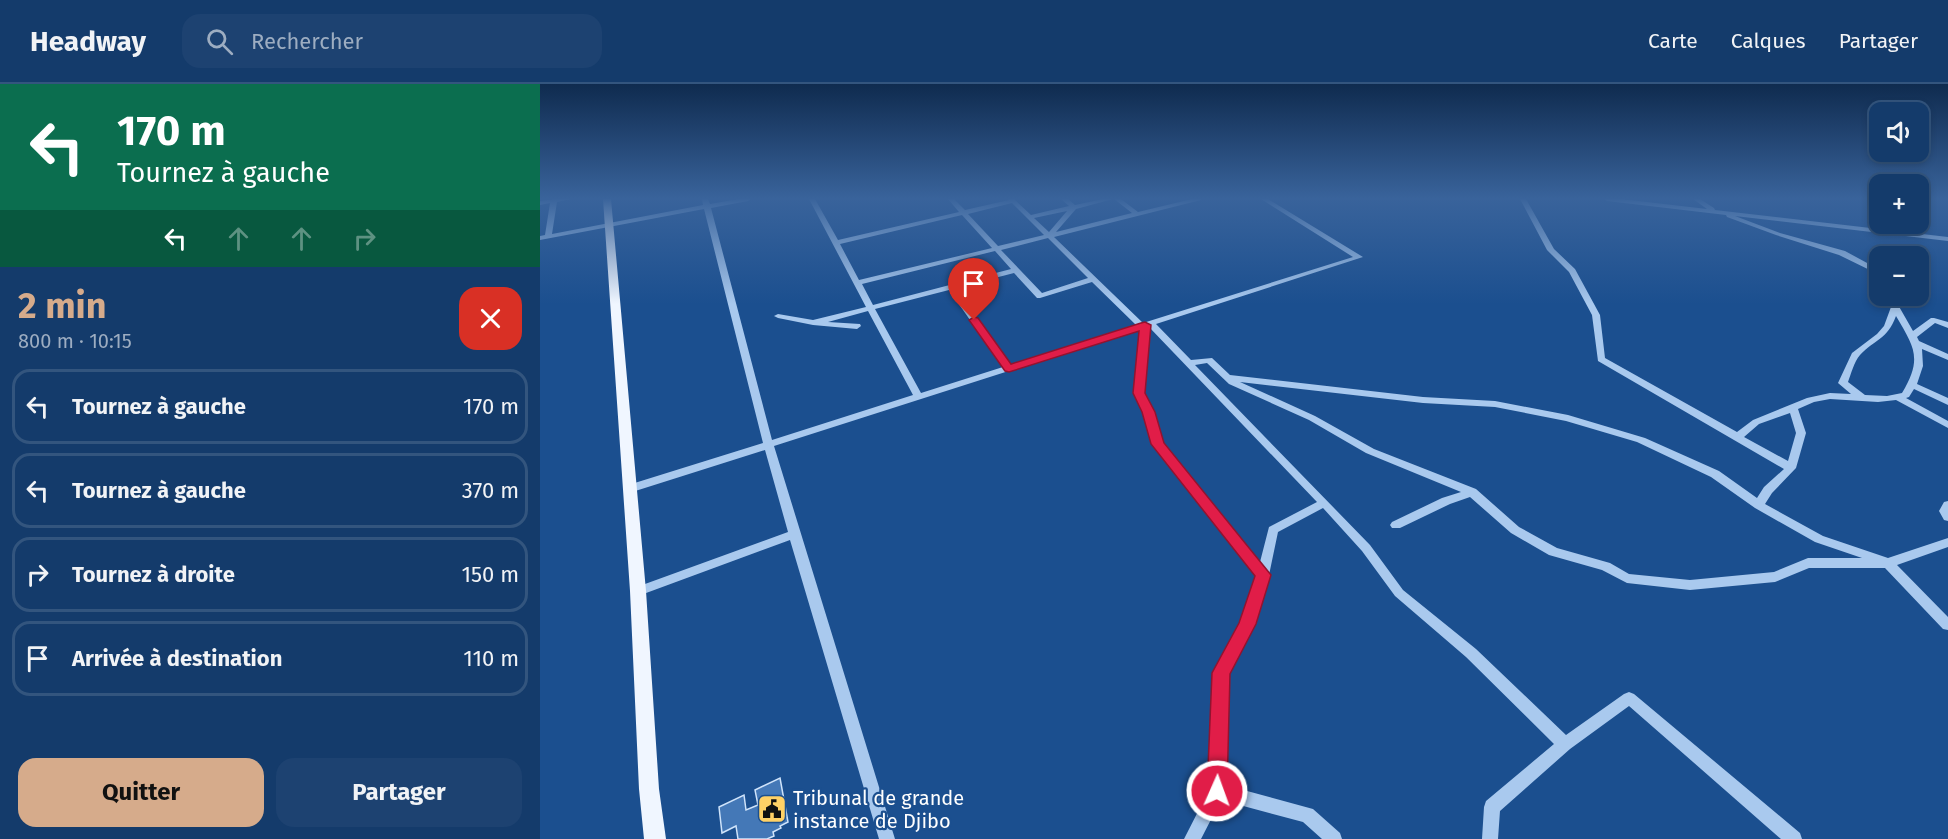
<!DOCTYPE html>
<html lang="fr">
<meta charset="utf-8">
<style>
:root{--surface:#143b6b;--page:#1d4271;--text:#f1f3f6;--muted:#9dadc1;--line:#33557e;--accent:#d6ab8b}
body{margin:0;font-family:"Fira Sans",sans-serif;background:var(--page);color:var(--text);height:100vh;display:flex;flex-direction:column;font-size:22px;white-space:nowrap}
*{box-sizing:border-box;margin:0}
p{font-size:20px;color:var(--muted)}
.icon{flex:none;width:33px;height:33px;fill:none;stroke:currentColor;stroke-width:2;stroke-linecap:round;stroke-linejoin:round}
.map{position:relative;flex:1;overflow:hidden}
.side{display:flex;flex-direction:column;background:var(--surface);width:540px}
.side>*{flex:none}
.banner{background:#0b6e4f;color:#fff;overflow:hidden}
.fabs{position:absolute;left:1329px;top:18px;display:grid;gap:12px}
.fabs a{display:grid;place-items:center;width:60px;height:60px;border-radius:12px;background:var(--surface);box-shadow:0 3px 9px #0003,0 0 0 2px var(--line);font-size:30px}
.pin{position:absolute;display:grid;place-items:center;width:51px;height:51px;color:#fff;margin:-62px -26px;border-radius:50% 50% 50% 0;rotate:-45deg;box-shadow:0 0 6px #0007}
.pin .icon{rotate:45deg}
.me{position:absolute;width:66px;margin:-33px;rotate:2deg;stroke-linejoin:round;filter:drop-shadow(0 0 4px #0008)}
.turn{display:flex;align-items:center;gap:21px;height:126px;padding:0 18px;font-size:27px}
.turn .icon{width:78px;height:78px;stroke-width:2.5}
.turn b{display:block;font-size:42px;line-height:51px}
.lanes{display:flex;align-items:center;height:57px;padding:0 18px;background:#0003;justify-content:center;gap:30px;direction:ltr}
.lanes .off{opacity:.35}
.round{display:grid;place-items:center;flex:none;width:63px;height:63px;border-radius:18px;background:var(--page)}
.overview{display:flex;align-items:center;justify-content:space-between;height:102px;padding:0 18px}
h1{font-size:36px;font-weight:700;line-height:45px;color:var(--accent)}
.button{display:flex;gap:12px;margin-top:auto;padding:12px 18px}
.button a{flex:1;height:69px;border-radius:18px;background:var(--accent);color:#111;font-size:24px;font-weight:700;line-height:69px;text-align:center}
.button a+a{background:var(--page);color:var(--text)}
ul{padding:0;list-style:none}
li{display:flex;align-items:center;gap:18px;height:75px;margin:0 12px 9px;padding:0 6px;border:3px solid var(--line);border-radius:18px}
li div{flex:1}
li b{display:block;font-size:22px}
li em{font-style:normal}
header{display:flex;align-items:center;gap:36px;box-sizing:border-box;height:84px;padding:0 30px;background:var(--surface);border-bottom:2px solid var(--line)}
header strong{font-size:28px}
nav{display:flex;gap:33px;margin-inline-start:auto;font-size:21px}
.search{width:420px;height:54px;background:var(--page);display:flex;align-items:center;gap:15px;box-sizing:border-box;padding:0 21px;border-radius:18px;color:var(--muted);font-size:22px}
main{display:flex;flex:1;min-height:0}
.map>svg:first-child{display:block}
.building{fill:#4478b7;stroke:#cfe3fa;stroke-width:1.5}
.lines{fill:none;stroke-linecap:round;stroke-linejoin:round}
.minor{fill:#a9c9ee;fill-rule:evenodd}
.major{fill:#f0f6ff;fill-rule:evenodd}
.route{fill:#e11d48;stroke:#92132f;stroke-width:1.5}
.labels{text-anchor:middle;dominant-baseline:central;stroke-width:4.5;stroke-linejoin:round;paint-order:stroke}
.near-poi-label{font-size:20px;fill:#fff;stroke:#1b4f8f;text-anchor:start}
</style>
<header>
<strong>Headway</strong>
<div class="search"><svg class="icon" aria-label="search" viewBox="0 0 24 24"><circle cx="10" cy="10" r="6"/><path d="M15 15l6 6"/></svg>Rechercher</div>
<nav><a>Carte</a><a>Calques</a><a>Partager</a></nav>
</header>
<main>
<section class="side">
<div class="banner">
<div class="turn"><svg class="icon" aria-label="left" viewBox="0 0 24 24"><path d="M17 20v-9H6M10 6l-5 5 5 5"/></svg><div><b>170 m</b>Tournez à gauche</div></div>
<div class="lanes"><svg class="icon" aria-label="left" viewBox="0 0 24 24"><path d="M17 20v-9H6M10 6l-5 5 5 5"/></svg><svg class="icon off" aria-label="ahead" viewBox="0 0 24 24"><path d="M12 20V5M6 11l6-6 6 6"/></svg><svg class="icon off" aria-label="ahead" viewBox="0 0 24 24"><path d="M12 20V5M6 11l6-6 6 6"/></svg><svg class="icon off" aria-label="right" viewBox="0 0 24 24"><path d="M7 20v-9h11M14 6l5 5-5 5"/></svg></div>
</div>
<div class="overview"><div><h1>2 min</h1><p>800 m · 10:15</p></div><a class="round" style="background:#d93025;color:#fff"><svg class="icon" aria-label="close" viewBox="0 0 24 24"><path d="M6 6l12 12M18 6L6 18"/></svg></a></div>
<ul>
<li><svg class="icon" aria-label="left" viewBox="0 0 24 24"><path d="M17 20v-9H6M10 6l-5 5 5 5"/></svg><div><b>Tournez à gauche</b></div><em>170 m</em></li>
<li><svg class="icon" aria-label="left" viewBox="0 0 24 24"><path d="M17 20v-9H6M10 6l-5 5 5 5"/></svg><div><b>Tournez à gauche</b></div><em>370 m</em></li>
<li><svg class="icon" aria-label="right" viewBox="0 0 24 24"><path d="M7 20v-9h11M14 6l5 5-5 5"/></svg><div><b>Tournez à droite</b></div><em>150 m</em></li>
<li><svg class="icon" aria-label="arrive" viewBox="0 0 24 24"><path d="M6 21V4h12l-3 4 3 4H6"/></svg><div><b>Arrivée à destination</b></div><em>110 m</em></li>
</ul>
<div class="button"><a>Quitter</a><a>Partager</a></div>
</section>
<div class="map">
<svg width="1408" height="755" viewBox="0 0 1408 755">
<rect width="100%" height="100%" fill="#1b4f8f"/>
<path class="building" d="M240,694L248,738L240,742L241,744L233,748L234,752L227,755H198L196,742L182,749L179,723L204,711L206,726L218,721L215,706Z"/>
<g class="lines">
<path class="minor" d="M16,115H31L17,118L12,150L163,121L162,115H168L170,120L199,115H211L208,117L171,124L232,356L373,311L328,227L288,238L320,240L321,242L317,245L273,241L238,234L234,232L238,230L273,236L326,223L269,115H275L298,156L419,128L408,115H414L425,126L469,116L468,115H474L491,131L529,122L521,115H528L535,121L563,115H573L536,125L516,148L592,129L574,115H581L598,128L652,115H662L661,116L514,153L603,239L813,173L721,115H728L823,173L616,240L651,276L672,274L690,291L883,313L955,317L1028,331L1105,354L1179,387L1217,414L1224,403L1244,385L1058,277L1052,231L1029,188L1007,166L980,115H986L1014,165L1035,185L1060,231L1065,274L1197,348L1213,336L1267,314L1290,309L1311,310L1298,299L1312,269L1337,250L1344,242L1351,223L1345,212H1353L1373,247L1391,234H1394L1408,238V244L1395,239L1377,253L1379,257L1408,270V276L1382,265L1383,282L1377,300L1408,314V321L1374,305L1369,313L1366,314L1408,337V344L1356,316L1338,318L1290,315L1274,318L1258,325L1266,349L1256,384L1232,409L1225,420L1283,452L1348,474L1408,454V463L1357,481L1408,533V546L1403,545L1345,484H1269L1235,498L1150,506L1087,499L1062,486L1009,471L971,449L930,413L910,420L860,444H852L850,441L852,438L902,414L921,408L826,369L769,336L689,300L667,279L655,281L830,461L863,506L936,565L1026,651L1084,610L1089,608L1094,610L1260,749L1262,755H1241L1089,622L1030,665L960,727L958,755H942L944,723L946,717L1014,660L926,573L855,512L822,467L783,424L738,448L729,491L714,539L688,589L685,701L773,725L800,749L802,755H782L763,738L681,716L661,755H644L669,706L674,589L701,539L717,492L613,360L603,328L594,309L600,245L234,362L355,755H339L250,456L98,512L94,510L92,507L94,504L248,448L225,366L89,409L84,405L85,402L223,359L164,125L0,156V152L5,151L10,119L0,121V117ZM472,119L504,151L458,162L428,130ZM527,127L509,148L494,134ZM422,131L452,164L319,196L300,160ZM508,154L548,194L502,209L461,166ZM455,167L471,185L333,221L322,200ZM474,189L497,214H500L552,198L596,241L470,281L416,204ZM409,206L463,283L381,309L335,225ZM1356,232C1374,263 1383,274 1362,309L1347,312L1325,311L1308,298C1311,290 1314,278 1320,271C1335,255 1347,256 1356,232ZM609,243L777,418L729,443L720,478L623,359L613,328L604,309ZM700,298L883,319L955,323L1026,337L1097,358L1171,393L1215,424L1275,458L1322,474H1268L1234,488L1150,496L1089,490L1070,479L1017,464L979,443L936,405L834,365L775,332ZM1250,329L1256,349L1248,377L1204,353L1219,340Z
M1064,115H1081L1167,125L1153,115H1160L1174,124L1175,126L1408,153V157L1195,132L1240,149L1305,167L1340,186V191L1299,171L1236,151L1187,133L1186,131L1067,117Z
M1408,417V437L1404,436L1399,427L1404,418Z"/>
<path class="major" d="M63,115H71L106,507L119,705L126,755H104L99,705L90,507Z"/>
</g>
<linearGradient id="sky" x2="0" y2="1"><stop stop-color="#0f2b4f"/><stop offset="0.52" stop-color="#39639b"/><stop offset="1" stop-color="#39639b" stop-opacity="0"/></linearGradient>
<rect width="1408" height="220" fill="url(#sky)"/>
<path class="route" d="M434,233L438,234L471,280L601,239L605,238L611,241L605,309L615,328L624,359L731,491L716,540L690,590L687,707L684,714L677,717L670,714L667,707L672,589L699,539L715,492L611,360L602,328L593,309L599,247L469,288L465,287L429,236Z"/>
<defs>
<g id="civic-square" transform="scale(1.5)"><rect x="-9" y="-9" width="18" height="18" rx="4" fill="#ffd166" stroke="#1b4f8f"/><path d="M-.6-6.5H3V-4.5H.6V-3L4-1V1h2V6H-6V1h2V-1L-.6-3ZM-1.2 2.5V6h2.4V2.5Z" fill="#111"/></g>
</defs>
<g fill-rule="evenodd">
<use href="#civic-square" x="232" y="725"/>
</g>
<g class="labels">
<g class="near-poi-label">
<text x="253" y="714">Tribunal de grande<tspan x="253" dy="23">instance de Djibo</tspan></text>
</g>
</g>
</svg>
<div class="fabs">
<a><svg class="icon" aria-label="sound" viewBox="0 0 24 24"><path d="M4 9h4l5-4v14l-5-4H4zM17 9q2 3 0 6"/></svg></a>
<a>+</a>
<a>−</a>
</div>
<div class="pin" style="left:434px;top:236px;background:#d93025"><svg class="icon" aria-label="arrive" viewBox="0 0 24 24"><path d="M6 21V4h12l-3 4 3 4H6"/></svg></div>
<svg class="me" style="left:677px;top:707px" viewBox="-20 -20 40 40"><circle r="17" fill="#e11d48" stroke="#fff" stroke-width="3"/><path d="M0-11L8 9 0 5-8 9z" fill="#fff"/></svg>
</div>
</main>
